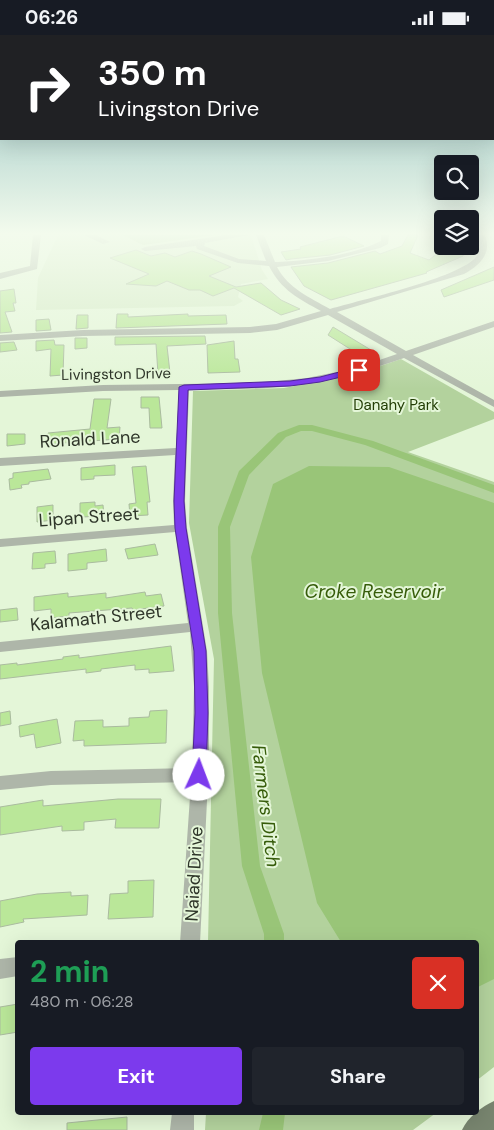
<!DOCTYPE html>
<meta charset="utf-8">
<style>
:root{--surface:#171b24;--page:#20242c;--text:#f1f3f6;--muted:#9ea1a6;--accent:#7c3aed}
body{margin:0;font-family:"DM Sans",sans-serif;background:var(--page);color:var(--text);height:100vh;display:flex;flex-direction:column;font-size:19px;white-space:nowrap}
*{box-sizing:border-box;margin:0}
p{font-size:16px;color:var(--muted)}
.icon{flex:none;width:28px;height:28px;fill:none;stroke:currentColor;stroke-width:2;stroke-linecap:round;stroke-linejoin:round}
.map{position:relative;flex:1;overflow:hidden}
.panel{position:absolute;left:15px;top:905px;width:464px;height:175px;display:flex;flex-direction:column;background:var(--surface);border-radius:5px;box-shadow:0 5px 20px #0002}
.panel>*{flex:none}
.banner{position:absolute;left:0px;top:0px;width:495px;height:105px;box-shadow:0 5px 20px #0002;background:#202124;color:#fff;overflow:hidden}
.buttons{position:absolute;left:434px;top:120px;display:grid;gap:10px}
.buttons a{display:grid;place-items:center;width:45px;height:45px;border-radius:5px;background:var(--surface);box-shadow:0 5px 20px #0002;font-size:25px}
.pin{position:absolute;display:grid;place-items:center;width:42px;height:42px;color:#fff;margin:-21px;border-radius:10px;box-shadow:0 2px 8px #0006}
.me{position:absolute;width:55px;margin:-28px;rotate:2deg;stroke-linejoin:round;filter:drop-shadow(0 0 4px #0008)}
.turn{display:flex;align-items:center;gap:18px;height:105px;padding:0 15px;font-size:22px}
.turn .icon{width:65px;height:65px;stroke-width:2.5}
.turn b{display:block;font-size:35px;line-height:42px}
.round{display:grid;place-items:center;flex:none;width:52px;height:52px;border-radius:5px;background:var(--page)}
.head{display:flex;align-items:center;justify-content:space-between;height:85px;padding:0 15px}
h1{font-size:30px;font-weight:700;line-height:38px;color:#1e9e55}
.action{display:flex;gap:10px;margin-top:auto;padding:10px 15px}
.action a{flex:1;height:58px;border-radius:5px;background:var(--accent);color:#fff;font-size:20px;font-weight:700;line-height:58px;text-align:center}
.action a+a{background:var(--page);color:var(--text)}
.status{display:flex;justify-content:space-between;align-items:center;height:35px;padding:0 25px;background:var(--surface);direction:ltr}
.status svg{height:14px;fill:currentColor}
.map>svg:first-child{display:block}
.built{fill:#d6ebc7}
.green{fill:#b3d29d}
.water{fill:#99c578}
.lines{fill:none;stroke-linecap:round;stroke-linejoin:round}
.canal{fill:#99c578;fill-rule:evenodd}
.building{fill:#bae799;stroke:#aabb9f}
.minor{fill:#aeb6a9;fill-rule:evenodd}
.major{fill:#78856f;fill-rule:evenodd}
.route{fill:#7c3aed;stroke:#51269a}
.labels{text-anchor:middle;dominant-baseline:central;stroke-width:4;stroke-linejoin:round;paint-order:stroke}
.far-street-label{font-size:15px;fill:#2e3529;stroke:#e4f6d8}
.far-park-label{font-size:15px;fill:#223d05;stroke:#e4f6d8}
.street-label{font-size:18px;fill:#2e3529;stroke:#e4f6d8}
.water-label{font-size:19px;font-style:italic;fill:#365c0a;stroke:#e4f6d8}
</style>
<div class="status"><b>06:26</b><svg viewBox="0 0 49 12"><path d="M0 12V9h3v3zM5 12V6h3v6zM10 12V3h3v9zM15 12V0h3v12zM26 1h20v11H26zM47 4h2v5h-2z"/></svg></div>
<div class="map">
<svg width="494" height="1095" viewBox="0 0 494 1095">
<rect width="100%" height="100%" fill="#e4f6d8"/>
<path class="built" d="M58,200H251L262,235L268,244L241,249L238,262L243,266L234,271L36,275L38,243Z"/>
<path class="green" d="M123,200H214L143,210Z
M401,324L494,377V384L408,417L494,447V1032L476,1046V908L208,907L214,624L189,488L193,356L284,353L357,339Z
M206,1078H436L413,1095H205Z"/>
<path class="water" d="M309,431L389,432L494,468V944L476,953V908L341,907L317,868L262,638L251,522L273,449Z"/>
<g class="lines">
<path class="canal" d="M299,390H312L373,406L494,450V458L365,410L312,396H301L286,402L249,440L230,492L232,578L260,831L284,899V908H264V899L242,831L218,578V492L239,436L278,398Z
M263,1078H285L283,1095H259Z"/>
</g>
<path class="building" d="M408,200H418L410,218L429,225L444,213L450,214V211H465L463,221L426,237L427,238L331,265L304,251L291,232L328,228L375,216L380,219L402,211Z
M343,201L364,211L330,220L291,224L286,225L281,217L301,214L300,212Z
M136,215L151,221L165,218L175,222L192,216L201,219L231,232L209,241L236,252L261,248L281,265L300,274L281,280L234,253L213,261L200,255H189L167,246L156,251L126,249L149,239L110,223Z
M494,232V245L444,262L441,255Z
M14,254L16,268H13L15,276L5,277L12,297L0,298V256Z
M117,279H128V282L188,279V281L226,280L227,289L116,293Z
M77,280H88V293L76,294Z
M49,284L51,295L36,296V285Z
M333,292L371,315L358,319L328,300Z
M205,301L206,309L167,311L170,338L158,339L156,309L115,310V302Z
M75,303H87V313L75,314Z
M54,305L55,310H64L63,340L50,341L51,314L36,316V306Z
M234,306L235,324H238L240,337L208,338L207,310Z
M14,307L17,315L0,317V308Z
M141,362H159L162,393H150L149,373H141Z
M94,364H111L107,393L120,392L119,404L49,409L48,398L90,394Z
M7,399H25V409L7,411Z
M115,430V440L94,441V444L81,445V433Z
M146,431L150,467H147L148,480L130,481L129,469L136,468L132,432Z
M48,434L51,444L29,447V449L21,450L22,453L10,455L9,444L13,443V438Z
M95,467V471L103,470L104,481L82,482V480H80V468Z
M53,470V485L37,487V472Z
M155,509L158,520L128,524L125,514Z
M106,514L107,526L87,528V534L68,536V519Z
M55,516L56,528L45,529V533L32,534L33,518Z
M145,557L146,561L161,559L164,571L133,575L132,573L69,578V581L51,583V574L34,576V562L68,558V562L106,558V563Z
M17,573L18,585L0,587V575Z
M171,611L174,636L149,638V634L135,635V630L101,634V636L86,638V634L0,644V630L17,628V630L63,624V622L79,620V623Z
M167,675L166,708L84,711V705L73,706L75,686L103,685V692L129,691V683L149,682L150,676Z
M10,676L11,689L0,691V678Z
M57,684L61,708L36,713L34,699L20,702L19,691Z
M118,764H161L159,793H115L116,784L84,787V795L62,796V791L0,800V772L43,765V771Z
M154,845L153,882L108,884L110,859L128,858V846Z
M71,857V861L88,860L87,880L23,884L24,887L0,892V866L37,859Z
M18,969V997L0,1000V972Z
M127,1082V1095H67V1088Z"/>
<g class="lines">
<path class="minor" d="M33,200H41L37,234L0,244V238L30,231Z
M84,200H96L110,207L103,209Z
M226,200H249L205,208L204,211L239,224L266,226L256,200H264L275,227H278C311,225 351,221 381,206V200H389L388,209L380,213L328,226L277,232C289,254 309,262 330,274C360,265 459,243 476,222C481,215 480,208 477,200H485C492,219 480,230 464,239L337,277L406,316L494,286V292L413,320L494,365V372L404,323C373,334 341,343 308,349C269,355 229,354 189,355L185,466L187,493L207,616L209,652V725L200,908H180L191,747L51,750L0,755V741L51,736L192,733L194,652L190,597L0,617V607L188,588L175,497L0,512V504L174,490L173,466L175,420L0,431V423L176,413L179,355L103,356L0,362V356L103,350L255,348L307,343L356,333L397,319L328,280L277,295L250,298L83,301L0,306V300L83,295L250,292L276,289L321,276C299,264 281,255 269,231L238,228L197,214L196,211L145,216L141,214L145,212Z
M18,922V941L0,944V924Z
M172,1078H194V1095H170Z"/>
<path class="major" d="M494,1066V1095H462C468,1082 481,1072 494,1066Z"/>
</g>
<linearGradient id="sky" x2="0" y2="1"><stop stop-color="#8bb"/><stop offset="0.56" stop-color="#f3fbed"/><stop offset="1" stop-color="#f3fbed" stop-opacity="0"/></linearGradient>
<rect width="494" height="354" fill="url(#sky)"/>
<path class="route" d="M359,332L362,333V337L320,347L290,351L188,355L184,466L186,493L206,616L208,678L206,740L204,744L199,746L194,744L192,740L195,678L194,616L175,493L174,466L179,352L184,350L290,346L320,342Z"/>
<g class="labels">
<g class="far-street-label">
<text transform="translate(116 339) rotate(-1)">Livingston Drive</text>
</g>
<g class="far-park-label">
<text x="396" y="370">Danahy Park</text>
</g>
<g class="street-label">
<text transform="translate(90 404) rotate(-3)">Ronald Lane</text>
<text transform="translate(89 482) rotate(-4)">Lipan Street</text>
<text transform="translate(96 583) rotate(-6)">Kalamath Street</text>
<text transform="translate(194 839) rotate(-87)">Naiad Drive</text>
</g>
<g class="water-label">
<text x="374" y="556">Croke Reservoir</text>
<text transform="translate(266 771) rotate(83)">Farmers Ditch</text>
</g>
</g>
</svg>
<div class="buttons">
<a><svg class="icon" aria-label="search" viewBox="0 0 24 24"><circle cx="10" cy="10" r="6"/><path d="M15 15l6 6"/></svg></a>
<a><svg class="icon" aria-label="layers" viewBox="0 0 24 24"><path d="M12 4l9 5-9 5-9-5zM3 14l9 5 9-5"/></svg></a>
</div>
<div class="pin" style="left:359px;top:335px;background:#d93025"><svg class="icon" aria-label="arrive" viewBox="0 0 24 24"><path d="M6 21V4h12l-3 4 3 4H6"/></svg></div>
<svg class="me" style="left:199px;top:740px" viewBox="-20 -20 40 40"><circle r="19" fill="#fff"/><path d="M0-13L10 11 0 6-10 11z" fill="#7c3aed"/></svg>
<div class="banner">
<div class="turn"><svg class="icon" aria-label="right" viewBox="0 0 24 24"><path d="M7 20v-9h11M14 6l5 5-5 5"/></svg><div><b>350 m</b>Livingston Drive</div></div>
</div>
<section class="panel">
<div class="head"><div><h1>2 min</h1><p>480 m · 06:28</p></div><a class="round" style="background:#d93025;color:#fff"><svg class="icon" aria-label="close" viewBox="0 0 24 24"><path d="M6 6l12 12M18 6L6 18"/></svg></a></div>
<div class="action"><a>Exit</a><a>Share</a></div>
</section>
</div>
